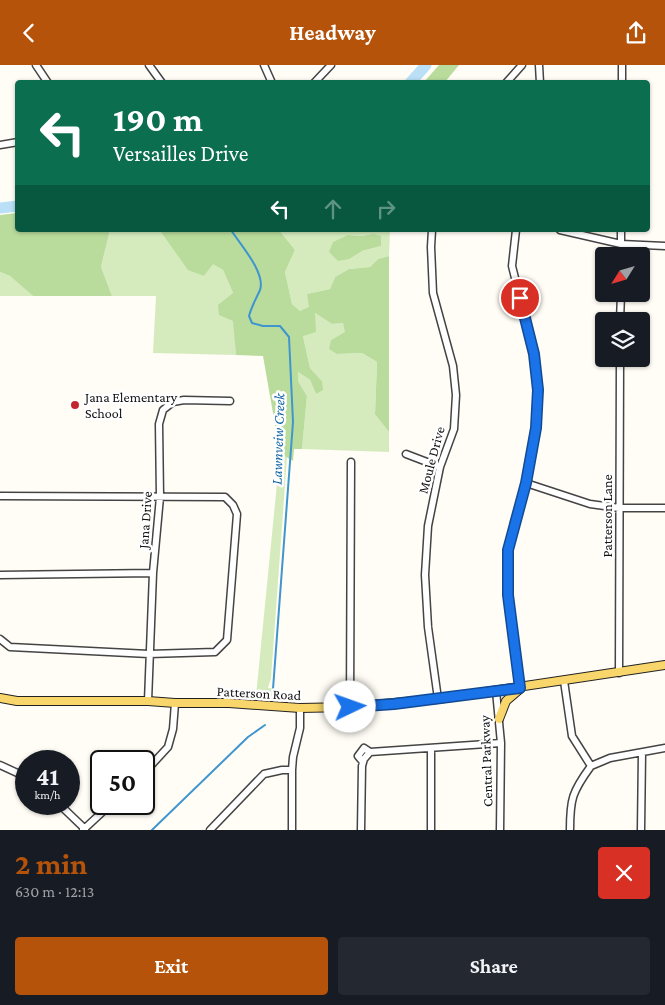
<!DOCTYPE html>
<meta charset="utf-8">
<style>
:root{--surface:#171b24;--page:#242831;--text:#f1f3f6;--muted:#9ea1a6;--accent:#b45309}
body{margin:0;font-family:"Crimson Pro",serif;background:var(--page);color:var(--text);height:100vh;display:flex;flex-direction:column;font-size:19px;white-space:nowrap}
*{box-sizing:border-box;margin:0}
p{font-size:16px;color:var(--muted)}
.icon{flex:none;width:28px;height:28px;fill:none;stroke:currentColor;stroke-width:2;stroke-linecap:round;stroke-linejoin:round}
.map{position:relative;height:765px;overflow:hidden}
.drawer{display:flex;flex-direction:column;background:var(--surface);flex:1}
.drawer>*{flex:none}
.guide{position:absolute;left:15px;top:15px;width:635px;height:152px;border-radius:5px;box-shadow:0 1px 4px #0004;background:#0b6e4f;color:#fff;overflow:hidden}
.needle{width:32px;rotate:233deg}
.buttons{position:absolute;left:595px;top:182px;display:grid;gap:10px}
.buttons a{display:grid;place-items:center;width:55px;height:55px;border-radius:5px;background:var(--surface);box-shadow:0 1px 4px #0004;font-size:25px}
.speed{position:absolute;left:15px;top:685px;display:flex;gap:10px;font-size:25px;font-weight:700;text-align:center}
.speed>*{display:grid;place-content:center;width:65px;height:65px;border-radius:50%;background:var(--surface);box-shadow:0 1px 4px #0004;line-height:1}
.speed small{font-size:12px;font-weight:400}
.speed .limit{border:2px solid #111;border-radius:8px;background:#fff;color:#111}
.pin{position:absolute;display:grid;place-items:center;width:42px;height:42px;color:#fff;margin:-21px;border:2px solid #fff;border-radius:50%;box-shadow:0 1px 5px #0007}
.me{position:absolute;width:55px;margin:-28px;rotate:87deg;stroke-linejoin:round;filter:drop-shadow(0 0 4px #0008)}
.turn{display:flex;align-items:center;gap:18px;height:105px;padding:0 15px;font-size:22px}
.turn .icon{width:65px;height:65px;stroke-width:2.5}
.turn b{display:block;font-size:35px;line-height:42px}
.lanes{display:flex;align-items:center;height:48px;padding:0 15px;background:#0003;justify-content:center;gap:25px;direction:ltr}
.lanes .off{opacity:.35}
.round{display:grid;place-items:center;flex:none;width:52px;height:52px;border-radius:5px;background:var(--page)}
.head{display:flex;align-items:center;justify-content:space-between;height:85px;padding:0 15px}
h1{font-size:30px;font-weight:700;line-height:38px;color:var(--accent)}
.action{display:flex;gap:10px;margin-top:auto;padding:10px 15px}
.action a{flex:1;height:58px;border-radius:5px;background:var(--accent);color:#fff;font-size:20px;font-weight:700;line-height:58px;text-align:center}
.action a+a{background:var(--page);color:var(--text)}
header{display:flex;justify-content:space-between;align-items:center;height:65px;padding:0 15px;background:var(--accent);color:#fff;font-size:22px;font-weight:700}
.map>svg:first-child{display:block}
.green{fill:#d5ebbd;fill-rule:evenodd}
.forest{fill:#b9dc9c}
.lines{fill:none;stroke-linecap:round;stroke-linejoin:round}
.stream{stroke:#3f96cf;stroke-width:2}
.river{stroke:#b9e0f7;stroke-width:11}
.minor-casing{stroke:#444;stroke-width:9}
.major-casing{stroke:#222;stroke-width:10}
.minor{stroke:#fff;stroke-width:6}
.major{stroke:#f9d66b;stroke-width:8}
.route-casing{stroke:#114b97;stroke-width:12}
.route{stroke:#1a73e8;stroke-width:9}
.poi-dot{fill:#c4262e;stroke:#fff;stroke-width:2}
.labels{text-anchor:middle;dominant-baseline:central;stroke-width:5;stroke-linejoin:round;paint-order:stroke}
.poi-label{font-size:14px;fill:#111;stroke:#fff;text-anchor:start}
.street-label{font-size:14px;fill:#111;stroke:#fff}
.water-label{font-size:15px;font-style:italic;fill:#1768a6;stroke:#fff}
</style>
<header><svg class="icon" aria-label="back" viewBox="0 0 24 24"><path d="M15 5l-7 7 7 7"/></svg>Headway<svg class="icon" aria-label="share" viewBox="0 0 24 24"><path d="M12 15V3M7 8l5-5 5 5M5 13v7h14v-7"/></svg></header>
<div class="map">
<svg width="665" height="765" viewBox="0 0 665 765">
<rect width="100%" height="100%" fill="#fffdf5"/>
<path class="green" d="M110,165H157L161,166L204,211L213,198L223,205L233,228L236,290L153,288L156,231H112L101,202Z
M279,165H390L389,191L378,194L370,202L349,204L335,212L330,224L307,229L310,243L300,246L292,239L285,207L295,185ZM373,169L381,181L362,186L348,170L362,171Z
M0,207L10,211L33,231H0Z
M315,248L332,259L343,258L346,267L331,275L337,289L362,288L377,297L375,348L389,367V387L302,384L307,331L298,316V307L310,315L316,329L322,316L310,303L303,271Z
M280,388L287,392L271,613L268,623L277,624V632L256,631Z"/>
<path class="forest" d="M439,0H459L445,17H424Z
M17,148L18,165H110L101,202L112,231H33L10,211L0,207V150Z
M157,165H279L295,185L285,207L292,239L300,246L309,242L307,229L330,224L335,212L349,204L370,202L378,194L389,191V367L375,349L377,297L362,288L337,289L329,284L331,275L345,267L343,258L332,259L315,248L316,267L303,271L310,303L322,316L323,325L316,329L310,315L298,307V316L307,331L302,384H294L293,396L280,388L263,291L236,290L233,256L219,250L218,240L233,228L223,205L213,199L204,211L188,205L161,167Z
M373,169L381,171V181L362,186L349,194L338,196L329,187L333,177L348,170L362,171Z"/>
<g class="lines">
<path class="stream" d="M231,165C240,179 266,208 260,225C256,234 252,240 249,251L252,258L263,261H280L289,272L293,357L273,624
M152,765L248,672L265,660"/>
<path class="river" d="M410,18L426,0
M0,143L18,141"/>
<g class="minor-casing">
<path id="minor" d="M36,0L48,18
M149,0L162,18
M264,0L272,18
M539,0L540,18
M314,18L331,0
M506,18L522,0
M622,18V0
M0,80L18,77
M432,165L431,182L433,228L453,301L456,330L454,364L440,402L428,461L425,510L428,562L438,634
M516,165L512,201L534,289L538,325L536,363L526,418L508,485V530L520,623
M560,165L621,179L665,181
M621,191V165
M620,256L621,229
M406,389L440,402
M526,418L590,439L619,443H665
M0,431L225,432L233,440L237,449L227,575L215,587L149,589L10,582L0,574
M0,510L153,508
M619,608L620,294
M564,616L572,671L591,701C572,727 570,734 570,765
M496,626L501,678L500,765
M148,636L153,508L160,432L159,359L163,345L173,337L184,335L230,336
M350,642L351,397
M370,687L501,678
M363,697L358,691L364,683L370,687
M0,700L26,712
M591,701L610,693L665,683
M144,708L168,682L173,664L175,638
M59,739L85,764
M83,765L111,739
M210,765L264,709L282,705H292
M292,765V705L293,692L300,663V643
M361,765L362,701L364,694L370,687
M431,765V683
M641,765L642,688"/>
</g>
<g class="major-casing">
<path id="major" d="M0,633L17,636H148L175,638H229L300,643L350,642L438,634L665,600
M499,654L506,636L520,624"/>
</g>
<use href="#minor" class="minor"/>
<use href="#major" class="major"/>
</g>
<g class="lines">
<g class="route-casing">
<path id="route" d="M350,642L394,639L520,623L508,530V485L526,418L536,363L538,325L534,289L520,233"/>
</g>
<use href="#route" class="route"/>
</g>
<circle class="poi-dot" cx="75" cy="340" r="5"/>
<g class="labels">
<g class="poi-label">
<text x="85" y="332">Jana Elementary<tspan x="85" dy="16">School</tspan></text>
</g>
<g class="street-label">
<text transform="translate(431 395) rotate(-75)">Moule Drive</text>
<text transform="translate(607 451) rotate(-90)">Patterson Lane</text>
<text transform="translate(145 455) rotate(-86)">Jana Drive</text>
<text transform="translate(259 628) rotate(3)">Patterson Road</text>
<text transform="translate(486 696) rotate(-92)">Central Parkway</text>
</g>
<g class="water-label">
<text transform="translate(278 374) rotate(-88)">Lawnveiw Creek</text>
</g>
</g>
</svg>
<div class="buttons">
<a><svg class="needle" viewBox="-14 -14 28 28"><path d="M0-13l5 13h-10z" fill="#e53935"/><path d="M0 13l5-13h-10z" fill="#9ea1a6"/></svg></a>
<a><svg class="icon" aria-label="layers" viewBox="0 0 24 24"><path d="M12 4l9 5-9 5-9-5zM3 14l9 5 9-5"/></svg></a>
</div>
<div class="speed"><div>41<small>km/h</small></div><div class="limit">50</div></div>
<div class="pin" style="left:520px;top:233px;background:#d93025"><svg class="icon" aria-label="arrive" viewBox="0 0 24 24"><path d="M6 21V4h12l-3 4 3 4H6"/></svg></div>
<svg class="me" style="left:350px;top:642px" viewBox="-20 -20 40 40"><circle r="19" fill="#fff"/><path d="M0-13L10 11 0 6-10 11z" fill="#1a73e8"/></svg>
<div class="guide">
<div class="turn"><svg class="icon" aria-label="left" viewBox="0 0 24 24"><path d="M17 20v-9H6M10 6l-5 5 5 5"/></svg><div><b>190 m</b>Versailles Drive</div></div>
<div class="lanes"><svg class="icon" aria-label="left" viewBox="0 0 24 24"><path d="M17 20v-9H6M10 6l-5 5 5 5"/></svg><svg class="icon off" aria-label="ahead" viewBox="0 0 24 24"><path d="M12 20V5M6 11l6-6 6 6"/></svg><svg class="icon off" aria-label="right" viewBox="0 0 24 24"><path d="M7 20v-9h11M14 6l5 5-5 5"/></svg></div>
</div>
</div>
<section class="drawer">
<div class="head"><div><h1>2 min</h1><p>630 m · 12:13</p></div><a class="round" style="background:#d93025;color:#fff"><svg class="icon" aria-label="close" viewBox="0 0 24 24"><path d="M6 6l12 12M18 6L6 18"/></svg></a></div>
<div class="action"><a>Exit</a><a>Share</a></div>
</section>
